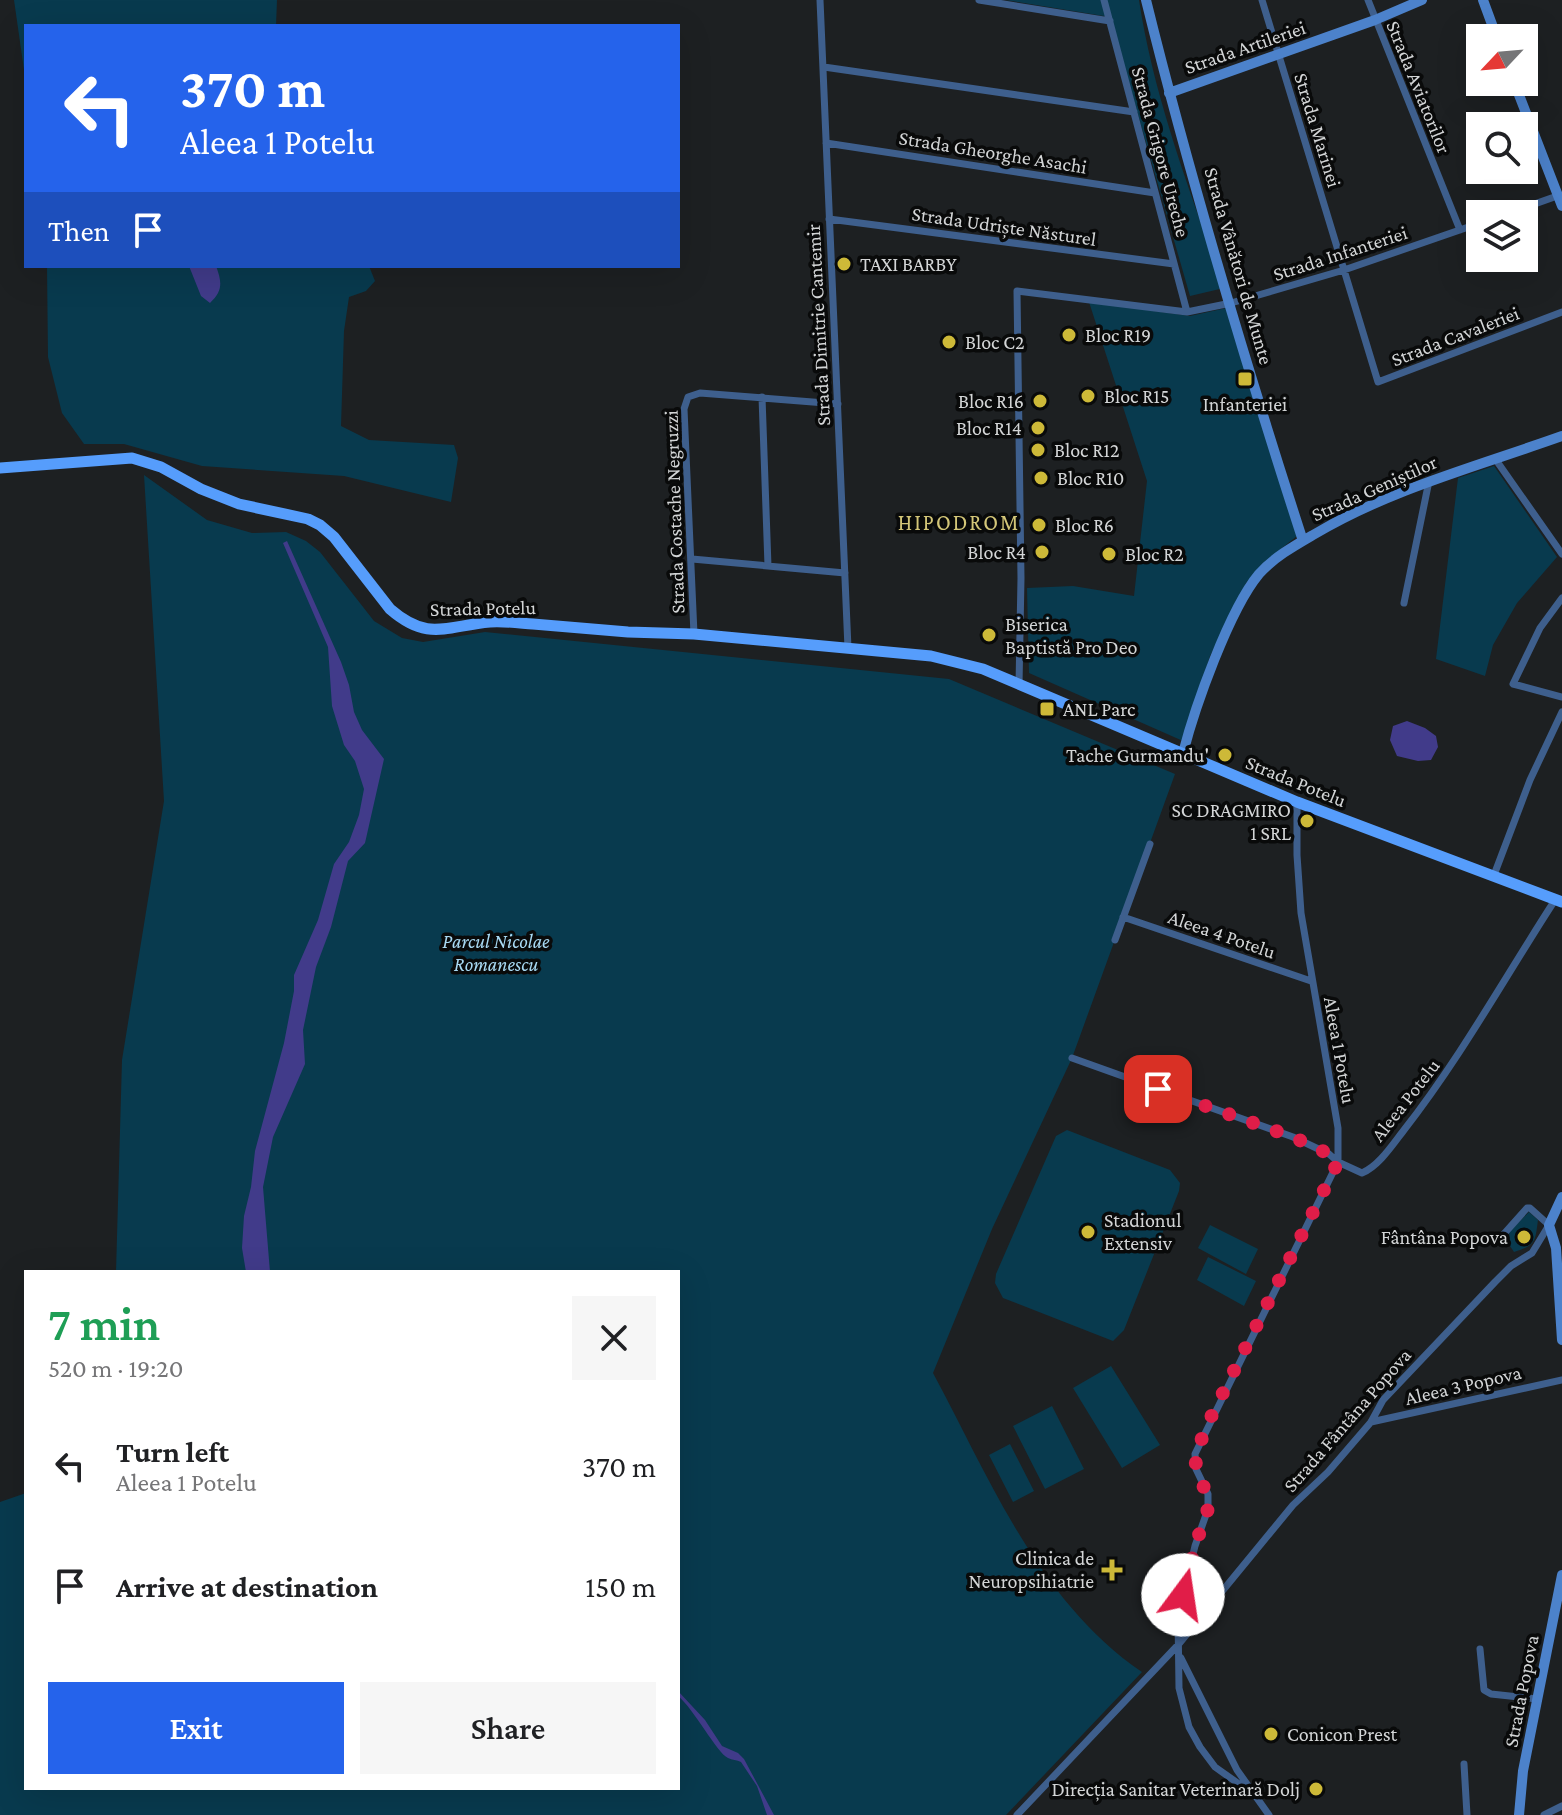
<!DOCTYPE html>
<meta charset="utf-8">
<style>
:root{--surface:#fff;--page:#f6f6f6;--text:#202124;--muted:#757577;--accent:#2563eb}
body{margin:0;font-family:"Crimson Pro",serif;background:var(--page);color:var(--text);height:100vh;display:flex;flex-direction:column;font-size:30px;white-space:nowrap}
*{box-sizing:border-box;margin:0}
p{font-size:26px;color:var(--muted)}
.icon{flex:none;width:44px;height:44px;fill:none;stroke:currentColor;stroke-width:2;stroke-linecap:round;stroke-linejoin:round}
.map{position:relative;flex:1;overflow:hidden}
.panel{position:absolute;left:24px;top:1270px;width:656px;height:520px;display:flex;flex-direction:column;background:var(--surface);border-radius:0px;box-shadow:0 8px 32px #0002}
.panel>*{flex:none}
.hud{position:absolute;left:24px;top:24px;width:656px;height:244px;border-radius:0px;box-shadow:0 8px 32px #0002;background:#2563eb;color:#fff;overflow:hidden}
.needle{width:52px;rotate:244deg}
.buttons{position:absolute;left:1466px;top:24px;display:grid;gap:16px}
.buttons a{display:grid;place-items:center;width:72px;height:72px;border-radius:0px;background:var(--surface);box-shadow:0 8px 32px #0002;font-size:40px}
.pin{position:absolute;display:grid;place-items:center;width:68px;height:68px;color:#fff;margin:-34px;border-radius:16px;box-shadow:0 4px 12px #0006}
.me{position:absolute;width:88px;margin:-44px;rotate:14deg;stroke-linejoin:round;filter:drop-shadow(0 0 6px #0008)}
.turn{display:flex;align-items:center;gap:28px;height:168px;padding:0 24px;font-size:36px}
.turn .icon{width:104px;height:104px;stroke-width:2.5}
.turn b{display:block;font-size:56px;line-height:68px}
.then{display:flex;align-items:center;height:76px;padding:0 24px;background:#0003;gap:16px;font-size:30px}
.round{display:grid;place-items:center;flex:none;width:84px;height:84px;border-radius:0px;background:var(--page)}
.head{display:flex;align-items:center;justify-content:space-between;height:136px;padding:0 24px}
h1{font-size:48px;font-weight:600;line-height:60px;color:#1e9e55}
.cta{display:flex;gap:16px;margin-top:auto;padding:16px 24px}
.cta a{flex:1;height:92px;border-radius:0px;background:var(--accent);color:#fff;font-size:32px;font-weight:600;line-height:92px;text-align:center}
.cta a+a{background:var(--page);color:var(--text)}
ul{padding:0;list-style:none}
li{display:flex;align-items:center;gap:24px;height:120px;padding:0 24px}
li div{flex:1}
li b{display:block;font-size:30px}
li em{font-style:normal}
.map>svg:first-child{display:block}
.green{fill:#083a4e}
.water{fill:#413b8a}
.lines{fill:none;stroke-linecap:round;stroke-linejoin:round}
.street{stroke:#3e5f8d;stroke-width:7}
.secondary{stroke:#4c82cb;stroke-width:10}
.primary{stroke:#569dfc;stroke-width:11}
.route{stroke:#e11d48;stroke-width:14;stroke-dasharray:0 25.2}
.poi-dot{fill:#cdb938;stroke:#090a0a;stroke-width:3}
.labels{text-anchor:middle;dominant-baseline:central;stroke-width:7;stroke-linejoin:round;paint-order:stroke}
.street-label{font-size:20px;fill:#d3d5d6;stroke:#090a0a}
.poi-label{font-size:20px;fill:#d3d5d6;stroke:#090a0a;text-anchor:start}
.park-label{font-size:20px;font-style:italic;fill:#a8d9f3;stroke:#090a0a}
.neighbourhood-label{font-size:22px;letter-spacing:2px;fill:#d3c678;stroke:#090a0a}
</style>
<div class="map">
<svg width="1562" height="1815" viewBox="0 0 1562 1815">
<rect width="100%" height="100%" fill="#1d2022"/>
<path class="green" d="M14,0H277L276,26H26V84Z
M1006,0H1139C1154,99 1191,194 1224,288L1190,296L1110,17Z
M47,266H369L375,281L366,291L349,297L344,331L341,426L369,440L454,445L458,458L451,502L344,476L202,466L124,444H84L62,413L48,357Z
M1089,302L1190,316L1231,307L1297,536L1262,564L1246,583L1210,656L1183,741L1029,673L1027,588L1073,586L1134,596L1147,481Z
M1494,466L1557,557L1517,603L1493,645L1485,676L1436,659L1458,478Z
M144,475L207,520L252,533L286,532L306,541L320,552L374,621L402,638L423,642L485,632L949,679L1175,774L1072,1058L992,1229L933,1373C990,1479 1039,1602 1142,1672L1006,1815H0V1502L26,1493V1788H678V1272H116L122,1060L164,801Z
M1067,1130L1170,1170L1180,1183L1179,1191L1124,1330L1113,1341L1003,1298L995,1283L996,1274L1056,1136Z
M1529,1212L1538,1220C1535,1242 1536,1245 1514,1252L1510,1246L1509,1232Z
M1210,1225L1258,1249L1246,1274L1198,1248Z
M1208,1257L1256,1281L1244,1306L1197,1280Z
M1111,1366L1160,1445L1122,1468L1073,1388Z
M1052,1406L1084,1469L1045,1489L1013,1426Z
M1010,1444L1034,1491L1013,1502L989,1455Z"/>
<path class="water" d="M189,266H216C222,282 223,291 210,303L201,296Z
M287,541L341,662L349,685L354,712L362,730L384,759L365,843L348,861L331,927L316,967L303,1030L305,1064L273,1137L263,1187L270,1272H246L242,1248L244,1216L251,1187L255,1151L284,1043L294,991V975L318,920L334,864L349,842L359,815L364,789L355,761L344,745L332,706L328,647L283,543Z
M1407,721L1425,728L1436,736L1438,747L1431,760L1418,761L1397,756L1390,740L1393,726Z
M678,1691L705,1720L722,1746L738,1753L744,1759L774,1815H767L757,1786L741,1762C737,1760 732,1760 728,1758C717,1753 694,1709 678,1696Z"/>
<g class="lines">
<path class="street" d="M820,0L848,648
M979,0L1110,21
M1104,0L1187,312
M1262,0L1378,382L1562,312
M1368,0L1460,230
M824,67L1134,112
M826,143L1155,193
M1506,214L1560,195
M829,219L1174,264
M762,397L768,566
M1496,460L1562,554
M692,559L845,573
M1562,598L1540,628L1513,684L1562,697
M1404,603L1429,481
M694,634L684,409L688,397L700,393L838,404
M1019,685L1021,578L1017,291L1187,312L1231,303L1344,270L1480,223
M1494,875L1530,780L1562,712
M1123,917L1311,981
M1115,940L1150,844
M1072,1058L1293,1137L1329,1154L1338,1162L1362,1173C1379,1166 1393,1144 1404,1130C1461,1057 1505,977 1555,900
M1371,1422L1562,1380
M1480,1649L1484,1690L1491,1694L1537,1699
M1181,1658L1237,1770L1269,1815
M1464,1764L1467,1815
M1253,1794L1215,1767L1200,1747L1189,1727L1179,1688L1178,1616L1195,1546L1208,1509V1494L1196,1469L1195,1454L1338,1162V1128L1301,913L1297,855V802
M1017,1815L1178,1645L1293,1505L1328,1472L1371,1422L1383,1400L1495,1282L1511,1266L1532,1253L1549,1225L1530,1208H1527L1502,1236
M1544,1815L1562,1806"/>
<path class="secondary" d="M1146,0C1191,182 1245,362 1303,541
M1483,0L1497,38
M1514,82L1562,206
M1169,93L1375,20L1422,0
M1183,753C1195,707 1229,610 1259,574C1273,558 1294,546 1313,535C1390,489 1478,466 1562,436
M1562,1197L1549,1225L1556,1248L1562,1340
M1519,1815L1523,1771L1562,1575"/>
<path class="primary" d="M0,468L132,458L161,467L201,489L239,504L308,519L320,525L334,537L390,609C428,642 446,626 490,622C504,621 519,623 533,624L628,632L694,634L931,656L983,669L1297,802L1562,902"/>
</g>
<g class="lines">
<path class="route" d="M1158,1089L1293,1137L1329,1154L1338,1162L1205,1429L1195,1459L1199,1479L1208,1494V1509L1195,1546L1183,1595"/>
</g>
<g class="poi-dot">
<circle cx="844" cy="264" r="8"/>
<circle cx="1069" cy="335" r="8"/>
<circle cx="949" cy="342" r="8"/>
<rect x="1237" y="371" width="16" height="16" rx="4"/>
<circle cx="1088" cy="396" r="8"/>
<circle cx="1040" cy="401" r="8"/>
<circle cx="1038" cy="428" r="8"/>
<circle cx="1038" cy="450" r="8"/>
<circle cx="1041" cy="478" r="8"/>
<circle cx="1039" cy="525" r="8"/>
<circle cx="1042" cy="552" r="8"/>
<circle cx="1109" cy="554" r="8"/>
<circle cx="989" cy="635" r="8"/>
<rect x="1039" y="701" width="16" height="16" rx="4"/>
<circle cx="1225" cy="755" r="8"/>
<circle cx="1307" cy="821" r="8"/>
<circle cx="1088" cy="1232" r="8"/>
<circle cx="1524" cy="1237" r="8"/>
<path d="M1108 1558h8v8h8v8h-8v8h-8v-8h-8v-8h8z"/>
<circle cx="1271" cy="1734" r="8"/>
<circle cx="1316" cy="1789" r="8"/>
</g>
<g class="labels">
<g class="street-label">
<text transform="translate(1245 47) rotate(-19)">Strada Artileriei</text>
<text transform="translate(1419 87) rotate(68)">Strada Aviatorilor</text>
<text transform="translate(1318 130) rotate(73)">Strada Marinei</text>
<text transform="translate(993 152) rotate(9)">Strada Gheorghe Asachi</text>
<text transform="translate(1161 152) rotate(75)">Strada Grigore Ureche</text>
<text transform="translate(1004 226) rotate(8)">Strada Udriște Năsturel</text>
<text transform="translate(1340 253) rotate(-18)">Strada Infanteriei</text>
<text transform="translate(1239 266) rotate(74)">Strada Vânători de Munte</text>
<text transform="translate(818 325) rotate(-93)">Strada Dimitrie Cantemir</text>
<text transform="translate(1455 336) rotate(-21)">Strada Cavaleriei</text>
<text transform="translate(1374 488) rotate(-24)">Strada Geniștilor</text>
<text transform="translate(674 512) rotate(-92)">Strada Costache Negruzzi</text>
<text transform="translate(483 608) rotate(-1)">Strada Potelu</text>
<text transform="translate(1296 781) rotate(22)">Strada Potelu</text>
<text transform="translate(1222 934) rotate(19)">Aleea 4 Potelu</text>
<text transform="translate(1340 1050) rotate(80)">Aleea 1 Potelu</text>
<text transform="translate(1405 1100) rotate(-52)">Aleea Potelu</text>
<text transform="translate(1463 1385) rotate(-13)">Aleea 3 Popova</text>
<text transform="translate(1347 1420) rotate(-49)">Strada Fântâna Popova</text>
<text transform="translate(1521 1691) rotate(-79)">Strada Popova</text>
</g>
<g class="poi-label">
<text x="860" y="264">TAXI BARBY</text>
<text x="1085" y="335">Bloc R19</text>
<text x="965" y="342">Bloc C2</text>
<text x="1104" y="396">Bloc R15</text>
<text x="1024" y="401" text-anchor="end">Bloc R16</text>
<text x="1245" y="404" text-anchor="middle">Infanteriei</text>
<text x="1022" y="428" text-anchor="end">Bloc R14</text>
<text x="1054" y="450">Bloc R12</text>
<text x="1057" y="478">Bloc R10</text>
<text x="1055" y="525">Bloc R6</text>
<text x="1026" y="552" text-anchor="end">Bloc R4</text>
<text x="1125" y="554">Bloc R2</text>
<text x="1005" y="624">Biserica<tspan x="1005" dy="23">Baptistă Pro Deo</tspan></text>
<text x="1063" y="709">ANL Parc</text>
<text x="1209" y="755" text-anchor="end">Tache Gurmandu'</text>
<text x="1291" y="810" text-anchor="end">SC DRAGMIRO<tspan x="1291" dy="23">1 SRL</tspan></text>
<text x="1104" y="1220">Stadionul<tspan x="1104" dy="23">Extensiv</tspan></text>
<text x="1508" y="1237" text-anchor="end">Fântâna Popova</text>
<text x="1094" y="1558" text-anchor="end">Clinica de<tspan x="1094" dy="23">Neuropsihiatrie</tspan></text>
<text x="1287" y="1734">Conicon Prest</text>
<text x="1300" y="1789" text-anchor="end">Direcția Sanitar Veterinară Dolj</text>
</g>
<g class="park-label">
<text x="496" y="941">Parcul Nicolae<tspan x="496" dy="23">Romanescu</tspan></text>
</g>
<g class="neighbourhood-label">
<text x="959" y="522">HIPODROM</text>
</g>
</g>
</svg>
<div class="buttons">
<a><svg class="needle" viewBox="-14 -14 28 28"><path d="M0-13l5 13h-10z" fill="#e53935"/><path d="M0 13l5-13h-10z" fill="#757577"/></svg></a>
<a><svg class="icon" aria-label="search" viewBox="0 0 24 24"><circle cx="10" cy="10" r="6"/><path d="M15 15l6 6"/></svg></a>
<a><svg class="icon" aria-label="layers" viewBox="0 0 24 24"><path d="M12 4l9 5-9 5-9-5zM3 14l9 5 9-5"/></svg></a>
</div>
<div class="pin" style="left:1158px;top:1089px;background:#d93025"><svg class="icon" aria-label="arrive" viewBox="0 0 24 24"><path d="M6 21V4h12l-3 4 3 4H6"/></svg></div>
<svg class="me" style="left:1183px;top:1595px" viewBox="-20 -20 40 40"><circle r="19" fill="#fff"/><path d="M0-13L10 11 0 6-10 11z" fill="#e11d48"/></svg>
<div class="hud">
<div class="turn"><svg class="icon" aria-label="left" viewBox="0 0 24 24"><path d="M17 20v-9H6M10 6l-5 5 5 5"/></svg><div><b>370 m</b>Aleea 1 Potelu</div></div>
<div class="then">Then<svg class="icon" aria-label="arrive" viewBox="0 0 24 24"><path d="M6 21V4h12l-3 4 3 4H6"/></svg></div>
</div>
<section class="panel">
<div class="head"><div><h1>7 min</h1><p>520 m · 19:20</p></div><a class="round"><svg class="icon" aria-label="close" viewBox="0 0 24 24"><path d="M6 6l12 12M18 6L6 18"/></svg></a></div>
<ul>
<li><svg class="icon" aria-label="left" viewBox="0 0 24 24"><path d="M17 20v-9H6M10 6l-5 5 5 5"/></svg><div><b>Turn left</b><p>Aleea 1 Potelu</p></div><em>370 m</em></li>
<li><svg class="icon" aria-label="arrive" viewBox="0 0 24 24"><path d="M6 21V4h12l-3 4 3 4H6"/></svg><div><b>Arrive at destination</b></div><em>150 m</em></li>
</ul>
<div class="cta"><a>Exit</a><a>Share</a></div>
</section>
</div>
